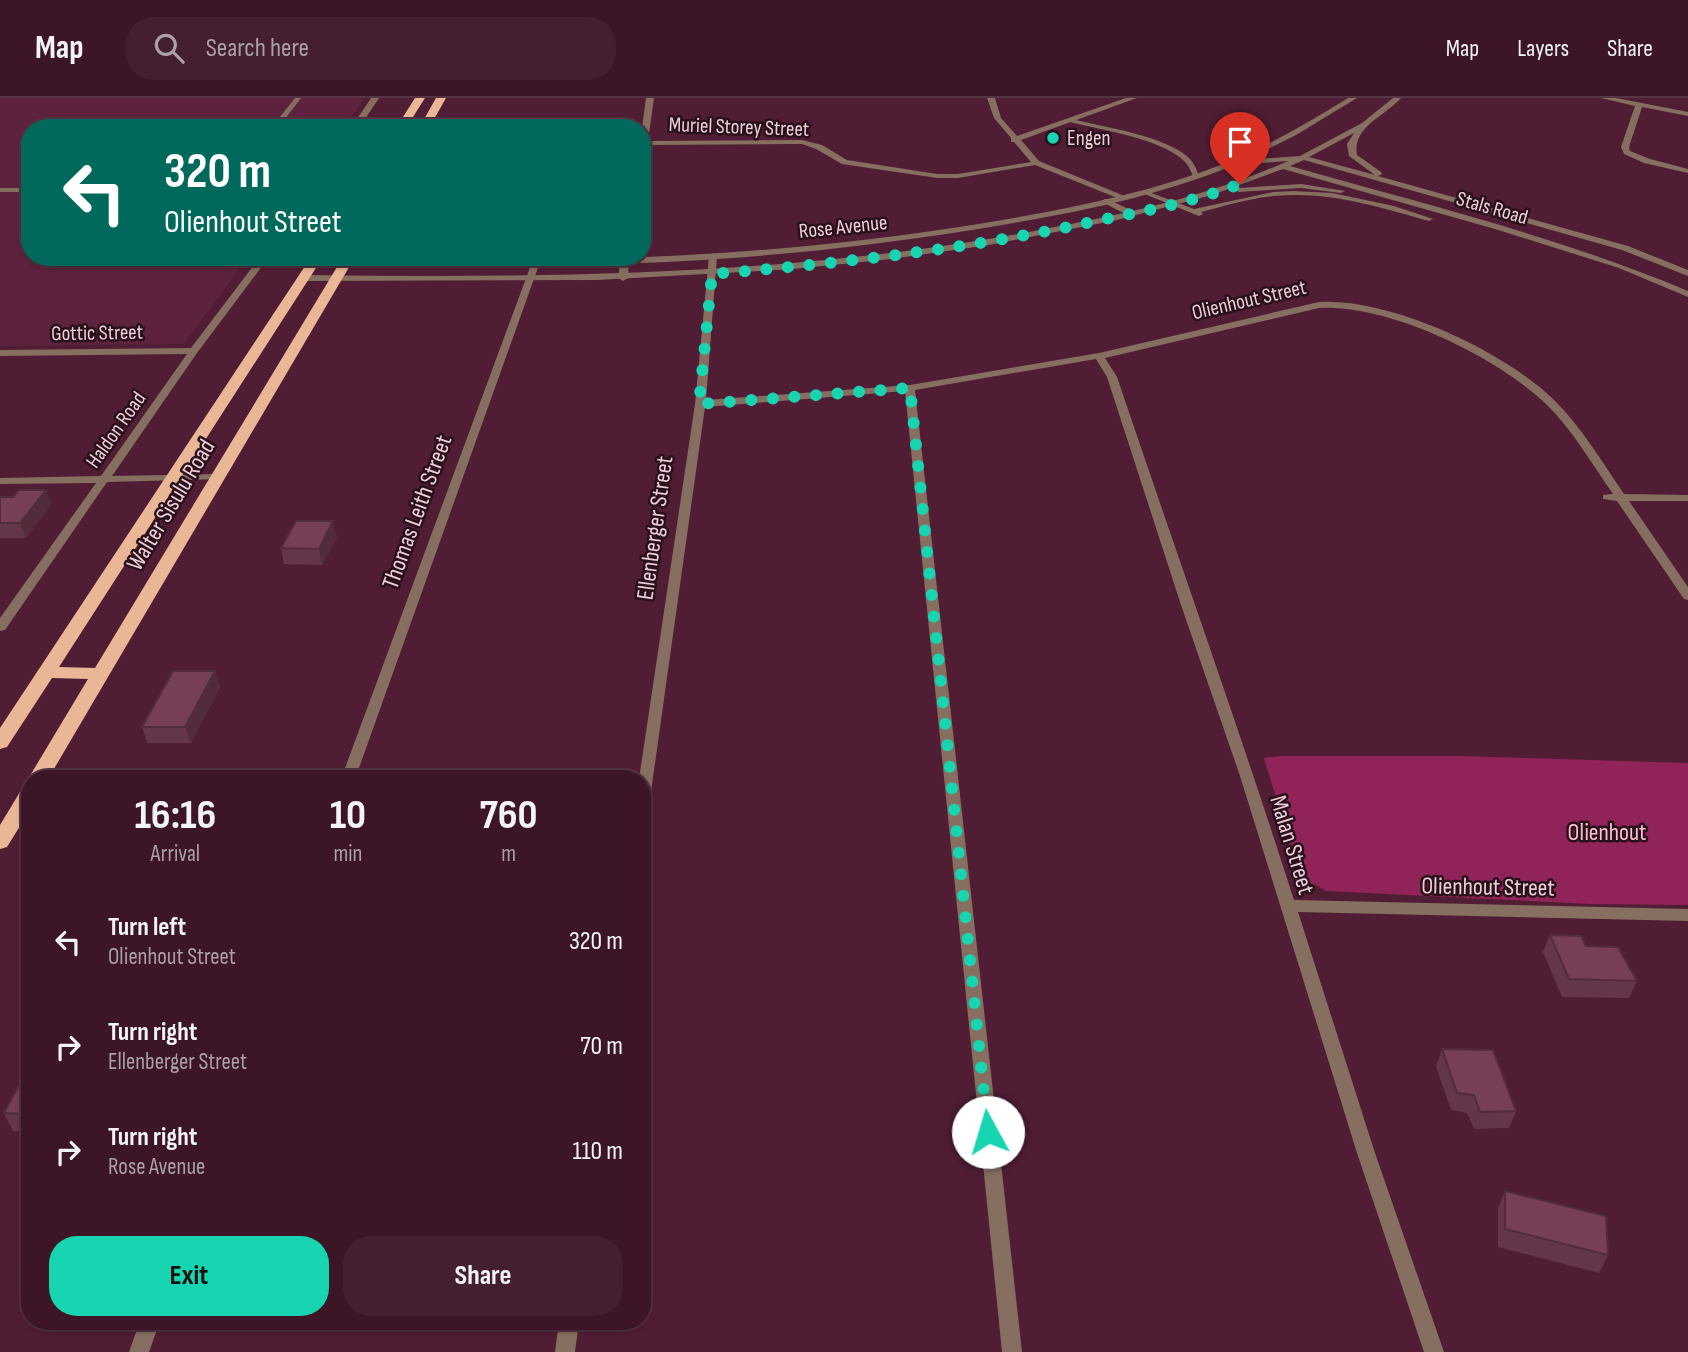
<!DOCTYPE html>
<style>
:root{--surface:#3c1627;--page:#431f2f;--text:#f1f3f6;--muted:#ac9fa7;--line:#553544;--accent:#18d5b2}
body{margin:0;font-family:"Sofia Sans Condensed",sans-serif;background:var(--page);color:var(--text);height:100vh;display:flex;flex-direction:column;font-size:26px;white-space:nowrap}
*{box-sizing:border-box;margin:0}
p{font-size:23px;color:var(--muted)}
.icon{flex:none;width:38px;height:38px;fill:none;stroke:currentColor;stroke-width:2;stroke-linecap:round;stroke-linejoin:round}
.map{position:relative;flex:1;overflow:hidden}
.sheet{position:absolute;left:21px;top:672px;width:630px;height:560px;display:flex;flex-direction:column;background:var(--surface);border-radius:28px;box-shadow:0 2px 5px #0004,0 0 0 2px var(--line)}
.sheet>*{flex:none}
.top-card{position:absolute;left:21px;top:21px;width:630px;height:147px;border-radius:28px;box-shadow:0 2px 5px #0004,0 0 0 2px var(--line);background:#00695c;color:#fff;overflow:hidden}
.pin{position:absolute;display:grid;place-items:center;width:60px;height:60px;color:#fff;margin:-72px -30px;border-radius:50% 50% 50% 0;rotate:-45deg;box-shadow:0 0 7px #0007}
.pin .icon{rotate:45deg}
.me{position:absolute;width:77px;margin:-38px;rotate:354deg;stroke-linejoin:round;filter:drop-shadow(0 0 5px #0008)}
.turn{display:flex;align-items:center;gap:24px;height:147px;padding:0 28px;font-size:32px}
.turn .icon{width:91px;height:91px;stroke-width:2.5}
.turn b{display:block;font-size:49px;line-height:60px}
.eta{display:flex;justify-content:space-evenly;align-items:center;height:119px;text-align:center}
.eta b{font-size:42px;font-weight:700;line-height:49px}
.button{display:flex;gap:14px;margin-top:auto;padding:14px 28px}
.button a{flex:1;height:80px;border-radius:28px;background:var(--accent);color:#111;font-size:28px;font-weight:700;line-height:80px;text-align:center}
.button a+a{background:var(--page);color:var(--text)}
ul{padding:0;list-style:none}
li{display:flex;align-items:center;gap:21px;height:105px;padding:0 28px}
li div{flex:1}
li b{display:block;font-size:26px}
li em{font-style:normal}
header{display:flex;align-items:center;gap:42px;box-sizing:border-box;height:98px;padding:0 35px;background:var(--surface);border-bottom:2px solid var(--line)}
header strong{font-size:33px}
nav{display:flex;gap:38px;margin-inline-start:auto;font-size:24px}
.search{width:490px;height:63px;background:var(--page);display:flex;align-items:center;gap:18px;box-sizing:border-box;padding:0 24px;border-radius:28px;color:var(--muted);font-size:26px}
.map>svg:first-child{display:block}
.built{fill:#5d223d}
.green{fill:#902459}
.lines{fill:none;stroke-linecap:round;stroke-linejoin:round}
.service{fill:#866f60;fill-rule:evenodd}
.minor{fill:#866f60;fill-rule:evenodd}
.tertiary{fill:#866f60;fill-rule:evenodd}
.trunk{fill:#eab796;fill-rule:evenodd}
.wall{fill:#65364a}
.shaded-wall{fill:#532c3c}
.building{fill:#763f56;stroke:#532c3c;stroke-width:2}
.route{stroke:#18d5b2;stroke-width:12;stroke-dasharray:0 21.6}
.poi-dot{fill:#18d5b2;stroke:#28111a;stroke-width:2.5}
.labels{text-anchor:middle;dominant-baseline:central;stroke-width:5;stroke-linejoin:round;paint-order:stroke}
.far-street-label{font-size:21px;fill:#eecdd9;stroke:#28111a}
.far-poi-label{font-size:21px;fill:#eecdd9;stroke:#28111a;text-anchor:start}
.street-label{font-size:24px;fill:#eecdd9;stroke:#28111a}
.park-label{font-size:24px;fill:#ffbfd6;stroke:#28111a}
</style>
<header>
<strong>Map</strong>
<div class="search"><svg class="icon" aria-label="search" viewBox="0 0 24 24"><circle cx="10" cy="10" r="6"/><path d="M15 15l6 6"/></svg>Search here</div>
<nav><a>Map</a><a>Layers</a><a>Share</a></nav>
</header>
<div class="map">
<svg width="1688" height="1254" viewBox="0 0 1688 1254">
<rect width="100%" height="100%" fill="#501d34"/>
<path class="built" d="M0,0H365L343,30H30V159H248L184,246L0,248Z"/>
<path class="green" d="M1281,658H1460L1688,665V807L1591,806L1326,793L1300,779L1264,660Z"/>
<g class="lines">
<path class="service" d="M295,0H301L278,30H271Z
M1072,21C1103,29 1166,38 1189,60C1194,65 1197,72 1199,79L1194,80C1191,74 1189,67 1183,62C1159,40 1101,32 1070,24L1069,23Z
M0,90H30V94H0Z
M1142,93H1146L1194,111L1273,94L1293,93L1332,95L1394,108L1433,121L1429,123C1378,109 1329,93 1275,98C1250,100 1225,108 1201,114L1203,116L1199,118L1142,95Z
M1107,101L1135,114L1136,116L1129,118L1104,105V101Z"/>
<path class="minor" d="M371,0H379L359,30H351Z
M646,0H654L648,43L802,42L822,47L847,62L937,76H958L1031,64L1014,44H1011V40L994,20L987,0H995L1001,20L1017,38L1126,0H1137L1021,42L1039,63L1127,99L1120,101L1035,67L958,80H937L842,66L816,51L802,46L647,47L646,57L642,59V30Z
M1601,0H1616L1688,14V18L1642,9L1629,49L1630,53L1650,61L1688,71V75L1644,65L1624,56L1621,49L1635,8Z
M713,155L717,158L706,302L910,287L1099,255L1319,204C1390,200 1502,252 1553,301C1581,328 1602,364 1624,396L1688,397V403H1629L1688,489V502L1684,501L1617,403L1603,401V397L1613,396C1592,366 1572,331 1546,306C1496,258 1388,206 1319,210L1105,260L1117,279C1176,454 1238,627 1294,802L1688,811V823L1298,814L1375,1055L1444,1254H1424L1357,1055L1240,678L1181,507L1107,279L1096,261L915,292L1022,1254H1002L905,293L705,309L649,708L642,713V681H639L695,306L709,158Z
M260,159H269L197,255L112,378L218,376L224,379L222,381L107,384L5,532L0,533V520L96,385L0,386V380L101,378L187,256L0,258V252L191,250Z
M621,159H629L628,180L623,183L618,180Z
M536,161L540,164L355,681H341L532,164Z
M140,1223H160L149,1254H129Z
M559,1223H579L575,1254H555Z"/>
<path class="tertiary" d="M1348,0H1357L1296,37L1246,62L1300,58L1362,25L1393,0H1401C1384,19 1352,29 1357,57L1381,74L1382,76L1378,78L1628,148L1688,172V178L1622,152L1304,62L1290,68C1424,106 1560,139 1688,193V199L1619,170L1495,131L1283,71L1212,97L1117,122L989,147L891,161L793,171L597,182L302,183L297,180L302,177C547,180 793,178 1034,133C1121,117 1207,99 1288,63L1247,66L1244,63C1158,100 1064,117 972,132C871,148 769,159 666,164C548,169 429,168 311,170L307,167L311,164C430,162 550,164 669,158C770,153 871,143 972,127C1058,113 1144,97 1226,65C1269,48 1309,24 1348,0ZM1354,35L1347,46L1349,58L1375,77L1309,59Z
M1301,86L1345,93L1341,95L1301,90L1239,94L1235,92L1239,90Z"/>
<path class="trunk" d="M415,0H425L406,30H396Z
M436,0H446L429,30H419Z
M311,159H323L59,569L95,570L343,159H355L48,681H30V684L28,681L88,581L52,580L7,649L0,651V630Z
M30,687V712L7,749L0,751V727L23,689Z"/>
</g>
<path class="wall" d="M46,392L51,407L26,440H0V399H13Z
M337,439L322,467L284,466L281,450Z
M215,573L220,589L191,645H147L142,629Z
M1550,837L1586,848L1637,883L1629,900L1562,899L1543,854Z
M1442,951L1516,1013L1509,1030L1474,1031L1467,1015L1451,1012L1436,969Z
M30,967V1033H13L4,1015Z
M1505,1093L1608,1157L1599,1175L1498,1149V1110Z"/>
<path class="shaded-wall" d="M46,392L51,407L26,440L20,425Z
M333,423L337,439L322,467L319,451Z
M215,573L220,589L191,645L185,629Z"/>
<path class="building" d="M19,392H46L20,425H0V399H13Z
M296,423H333L319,451L281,450Z
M173,573H215L185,629H142Z
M116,679H161L160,681H114Z
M1550,837L1581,838L1586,848L1618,849L1637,883L1569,881Z
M1442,951L1493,952L1516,1013L1480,1014L1474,997L1457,995Z
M30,967V1016L4,1015Z
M1505,1093L1606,1118L1608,1157L1505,1131Z"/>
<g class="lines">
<path class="route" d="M988,1034L910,290L699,306L712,176C842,165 969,151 1096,123C1145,113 1194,104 1240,86"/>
</g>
<circle class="poi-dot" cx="1053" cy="40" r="7"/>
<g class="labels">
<g class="far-street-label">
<text transform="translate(739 29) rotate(2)">Muriel Storey Street</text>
<text transform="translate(1492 110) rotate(16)">Stals Road</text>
<text transform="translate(843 129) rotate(-6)">Rose Avenue</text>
<text transform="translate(1249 202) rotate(-13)">Olienhout Street</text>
<text transform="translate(97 235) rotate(-1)">Gottic Street</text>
<text transform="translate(116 332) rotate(-55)">Haldon Road</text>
</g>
<g class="far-poi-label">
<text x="1067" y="40">Engen</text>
</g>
<g class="street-label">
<text transform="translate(171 407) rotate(-59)">Walter Sisulu Road</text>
<text transform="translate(417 414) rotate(-70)">Thomas Leith Street</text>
<text transform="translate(655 430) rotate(-82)">Ellenberger Street</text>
<text transform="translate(1292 747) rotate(73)">Malan Street</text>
<text transform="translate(1488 789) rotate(1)">Olienhout Street</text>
</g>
<g class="park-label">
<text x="1607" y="734">Olienhout</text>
</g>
</g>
</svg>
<div class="pin" style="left:1240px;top:86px;background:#d93025"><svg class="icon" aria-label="arrive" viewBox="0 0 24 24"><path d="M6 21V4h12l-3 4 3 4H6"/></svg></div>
<svg class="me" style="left:988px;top:1034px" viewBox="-20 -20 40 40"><circle r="19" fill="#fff"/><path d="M0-13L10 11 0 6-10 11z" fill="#18d5b2"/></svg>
<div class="top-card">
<div class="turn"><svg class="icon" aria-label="left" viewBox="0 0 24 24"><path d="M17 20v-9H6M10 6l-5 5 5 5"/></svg><div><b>320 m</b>Olienhout Street</div></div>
</div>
<section class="sheet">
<div class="eta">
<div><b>16:16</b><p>Arrival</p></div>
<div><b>10</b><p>min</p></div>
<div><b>760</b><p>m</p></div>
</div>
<ul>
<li><svg class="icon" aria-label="left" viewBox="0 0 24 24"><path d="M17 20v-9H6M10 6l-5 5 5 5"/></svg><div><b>Turn left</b><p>Olienhout Street</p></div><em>320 m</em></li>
<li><svg class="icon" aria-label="right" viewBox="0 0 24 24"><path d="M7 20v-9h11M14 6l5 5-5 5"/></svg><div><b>Turn right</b><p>Ellenberger Street</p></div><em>70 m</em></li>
<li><svg class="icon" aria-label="right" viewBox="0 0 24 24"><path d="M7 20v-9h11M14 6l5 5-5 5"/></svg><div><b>Turn right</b><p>Rose Avenue</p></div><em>110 m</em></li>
</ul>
<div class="button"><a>Exit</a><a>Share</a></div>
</section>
</div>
